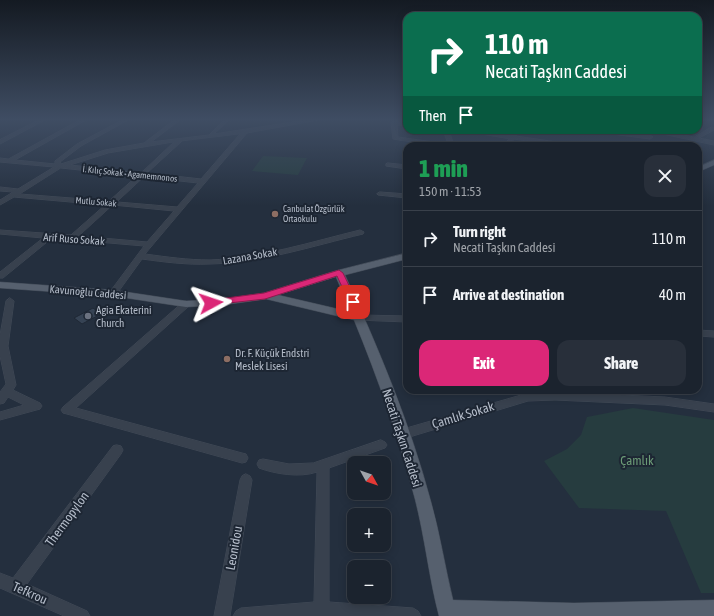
<!DOCTYPE html>
<meta charset="utf-8">
<style>
:root{--surface:#1b232e;--page:#282f3a;--text:#f1f3f6;--muted:#a0a4aa;--line:#39404a;--accent:#db2777}
body{margin:0;font-family:"Asap Condensed",sans-serif;background:var(--page);color:var(--text);height:100vh;display:flex;flex-direction:column;font-size:15px;white-space:nowrap}
*{box-sizing:border-box;margin:0}
p{font-size:13px;color:var(--muted)}
.icon{flex:none;width:22px;height:22px;fill:none;stroke:currentColor;stroke-width:2;stroke-linecap:round;stroke-linejoin:round}
.map{position:relative;flex:1;overflow:hidden}
.details{position:absolute;left:403px;top:142px;width:299px;height:252px;display:flex;flex-direction:column;background:var(--surface);border-radius:12px;box-shadow:0 2px 10px #0003,0 0 0 1px var(--line)}
.details>*{flex:none}
.top-card{position:absolute;left:403px;top:12px;width:299px;height:122px;border-radius:12px;box-shadow:0 2px 10px #0003,0 0 0 1px var(--line);background:#0b6e4f;color:#fff;overflow:hidden}
.needle{width:26px;rotate:130deg}
.fabs{position:absolute;left:347px;top:456px;display:grid;gap:8px}
.fabs a{display:grid;place-items:center;width:44px;height:44px;border-radius:8px;background:var(--surface);box-shadow:0 2px 10px #0003,0 0 0 1px var(--line);font-size:20px}
.pin{position:absolute;display:grid;place-items:center;width:34px;height:34px;color:#fff;margin:-17px;border-radius:8px;box-shadow:0 2px 6px #0006}
.me{position:absolute;width:44px;margin:-22px;rotate:85deg;stroke-linejoin:round;filter:drop-shadow(0 0 3px #0008)}
.turn{display:flex;align-items:center;gap:14px;height:84px;padding:0 16px;font-size:18px}
.turn .icon{width:52px;height:52px;stroke-width:2.5}
.turn b{display:block;font-size:28px;line-height:34px}
.then{display:flex;align-items:center;height:38px;padding:0 16px;background:#0003;gap:8px;font-size:15px}
.round{display:grid;place-items:center;flex:none;width:42px;height:42px;border-radius:12px;background:var(--page)}
.headline{display:flex;align-items:center;justify-content:space-between;height:68px;padding:0 16px}
h1{font-size:24px;font-weight:800;line-height:30px;color:#1e9e55}
.primary-button{display:flex;gap:8px;margin-top:auto;padding:8px 16px}
.primary-button a{flex:1;height:46px;border-radius:12px;background:var(--accent);color:#fff;font-size:16px;font-weight:800;line-height:46px;text-align:center}
.primary-button a+a{background:var(--page);color:var(--text)}
ul{padding:0;list-style:none}
li{display:flex;align-items:center;gap:12px;height:56px;padding:0 16px;border-top:1px solid var(--line)}
li div{flex:1}
li b{display:block;font-size:15px}
li em{font-style:normal}
.map>svg:first-child{display:block}
.green{fill:#263c3f}
.building{fill:#364354;stroke:#1f2835}
.lines{fill:none;stroke-linecap:round;stroke-linejoin:round}
.minor-casing{stroke:#414a57;stroke-width:1}
.major-casing{stroke:#414a57;stroke-width:1}
.minor{fill:#38414e;fill-rule:evenodd}
.major{fill:#56606e;fill-rule:evenodd}
.route{fill:#db2777;stroke:#8e194d}
.education-dot{fill:#8d6e63;stroke:#1d2633;stroke-width:1.5}
.worship-dot{fill:#6b7280;stroke:#1d2633;stroke-width:1.5}
.labels{text-anchor:middle;dominant-baseline:central;stroke-width:4;stroke-linejoin:round;paint-order:stroke}
.far-street-label{font-size:9px;fill:#b4bcc9;stroke:#1d2633}
.far-poi-label{font-size:9px;fill:#b4bcc9;stroke:#1d2633;text-anchor:start}
.street-label{font-size:11px;fill:#b4bcc9;stroke:#1d2633}
.poi-label{font-size:11px;fill:#b4bcc9;stroke:#1d2633;text-anchor:start}
.near-street-label{font-size:13px;fill:#b4bcc9;stroke:#1d2633}
.near-park-label{font-size:13px;fill:#6b9a76;stroke:#1d2633}
</style>
<div class="map">
<svg width="714" height="616" viewBox="0 0 714 616">
<rect width="100%" height="100%" fill="#242f3e"/>
<path class="green" d="M263,156L307,158L298,175L252,171Z
M633,408L714,420V593H701L666,511L579,508L544,461L567,449L581,435L587,417Z"/>
<path class="building" d="M93,308L101,314L82,324L74,318Z"/>
<g class="lines">
<g class="minor-casing">
<path id="minor" d="M39,120H45L0,144V140Z
M80,120H86L15,160L55,164V161L77,144L122,120H128L81,146L60,162L61,164L105,150L144,143L174,120H180L151,142L209,135L224,120H229L214,134L306,120H318L247,133L145,254C167,257 188,260 210,260C261,258 311,242 360,230L364,232L363,234C312,246 262,263 209,264C187,265 164,262 142,259L116,295L113,296L109,293L144,246L75,240L72,241L52,238L3,278H0V272L43,238L0,234V230L71,235L105,205L14,197L0,205V200L13,192L0,191V187L18,189L54,167L0,162V158L8,159ZM240,134L201,179L147,173L182,141ZM174,142L141,173L70,165L108,153ZM61,168L137,176L109,201L20,194ZM144,177L198,183L177,207L117,202ZM113,205L174,211L147,242L79,236Z
M394,121H407V125H397L398,137L448,144L443,130H449L454,146H438L393,139L391,123Z
M712,127L714,128V130L699,138L714,141V145L649,131L655,130L694,137Z
M458,130H472L511,136L515,130H521L516,136L570,144L573,146H559L514,139L509,146H503L509,139Z
M594,130H609L650,135L653,137L650,139L597,132Z
M388,163L407,165V169L386,166V164Z
M380,192L407,194V198L378,195L377,194Z
M10,298L14,301L8,346L16,385L13,390L40,403L42,406L40,409L0,420V412L24,405L8,397L4,403L0,404V392L6,384L0,356V335L6,301Z
M186,301L190,304L189,306L76,408L242,453L246,454L248,458L246,462L242,463L67,414L63,413L61,410L63,407L183,302Z
M360,315L407,316V322L357,320L355,318Z
M698,330L714,331V337L698,336Z
M555,392L665,397L714,404V412L665,405L555,400L528,401L403,439L399,437L397,434L399,431L403,429L528,393Z
M381,440L385,442L387,445L385,448L329,468V602L413,608L418,611L421,616H233L236,611L241,608L314,602L317,472C300,478 275,474 259,468L257,464L259,460L263,459L289,464L313,463Z
M117,445L121,446L123,450L121,454L27,584L87,611L90,616H64L0,588V573L13,578L113,446Z
M246,474L250,476L252,480L230,616H214L240,480L242,476Z"/>
</g>
<g class="major-casing">
<path id="major" d="M714,160V165L698,172V167Z
M407,253V259L345,275C378,347 410,423 431,502C440,534 445,567 453,600L574,603L714,600V616H439C429,578 425,538 415,499C399,439 378,378 354,320L266,299L223,305L186,307L113,296L0,288V282L113,290L186,301L223,299L264,293L335,271ZM336,277L351,312L278,295Z"/>
</g>
<use href="#minor" class="minor"/>
<use href="#major" class="major"/>
</g>
<linearGradient id="sky" x2="0" y2="1"><stop stop-color="#141a22"/><stop offset="0.58" stop-color="#3f4d63"/><stop offset="1" stop-color="#3f4d63" stop-opacity="0"/></linearGradient>
<rect width="714" height="206" fill="url(#sky)"/>
<path class="route" d="M339,270L343,273L357,302L356,304H350L337,276L265,299L211,305L206,303L211,300L264,293Z"/>
<g class="education-dot">
<circle cx="275" cy="214" r="4"/>
<circle cx="227" cy="359" r="4"/>
</g>
<circle class="worship-dot" cx="88" cy="316" r="4"/>
<g class="labels">
<g class="far-street-label">
<text transform="translate(130 174) rotate(6)">İ. Kılıç Sokak - Agamemnonos</text>
<text transform="translate(96 202) rotate(5)">Mutlu Sokak</text>
</g>
<g class="far-poi-label">
<text x="283" y="209">Canbulat Özgürlük<tspan x="283" dy="10">Ortaokulu</tspan></text>
</g>
<g class="street-label">
<text transform="translate(74 239) rotate(4)">Arif Ruso Sokak</text>
<text transform="translate(250 256) rotate(-10)">Lazana Sokak</text>
<text transform="translate(88 292) rotate(5)">Kavunoğlu Caddesi</text>
</g>
<g class="poi-label">
<text x="96" y="310">Agia Ekaterini<tspan x="96" dy="13">Church</tspan></text>
<text x="235" y="353">Dr. F. Küçük Endstri<tspan x="235" dy="13">Meslek Lisesi</tspan></text>
</g>
<g class="near-street-label">
<text transform="translate(463 415) rotate(-17)">Çamlık Sokak</text>
<text transform="translate(402 438) rotate(72)">Necati Taşkın Caddesi</text>
<text transform="translate(67 519) rotate(-54)">Thermopylon</text>
<text transform="translate(234 548) rotate(-80)">Leonidou</text>
<text transform="translate(30 593) rotate(24)">Tefkrou</text>
</g>
<g class="near-park-label">
<text x="637" y="460">Çamlık</text>
</g>
</g>
</svg>
<div class="fabs">
<a><svg class="needle" viewBox="-14 -14 28 28"><path d="M0-13l5 13h-10z" fill="#e53935"/><path d="M0 13l5-13h-10z" fill="#a0a4aa"/></svg></a>
<a>+</a>
<a>−</a>
</div>
<div class="pin" style="left:353px;top:302px;background:#d93025"><svg class="icon" aria-label="arrive" viewBox="0 0 24 24"><path d="M6 21V4h12l-3 4 3 4H6"/></svg></div>
<svg class="me" style="left:211px;top:303px" viewBox="-20 -20 40 40"><path d="M0-17L14 15 0 8-14 15z" fill="#db2777" stroke="#fff" stroke-width="4"/></svg>
<div class="top-card">
<div class="turn"><svg class="icon" aria-label="right" viewBox="0 0 24 24"><path d="M7 20v-9h11M14 6l5 5-5 5"/></svg><div><b>110 m</b>Necati Taşkın Caddesi</div></div>
<div class="then">Then<svg class="icon" aria-label="arrive" viewBox="0 0 24 24"><path d="M6 21V4h12l-3 4 3 4H6"/></svg></div>
</div>
<section class="details">
<div class="headline"><div><h1>1 min</h1><p>150 m · 11:53</p></div><a class="round"><svg class="icon" aria-label="close" viewBox="0 0 24 24"><path d="M6 6l12 12M18 6L6 18"/></svg></a></div>
<ul>
<li><svg class="icon" aria-label="right" viewBox="0 0 24 24"><path d="M7 20v-9h11M14 6l5 5-5 5"/></svg><div><b>Turn right</b><p>Necati Taşkın Caddesi</p></div><em>110 m</em></li>
<li><svg class="icon" aria-label="arrive" viewBox="0 0 24 24"><path d="M6 21V4h12l-3 4 3 4H6"/></svg><div><b>Arrive at destination</b></div><em>40 m</em></li>
</ul>
<div class="primary-button"><a>Exit</a><a>Share</a></div>
</section>
</div>
